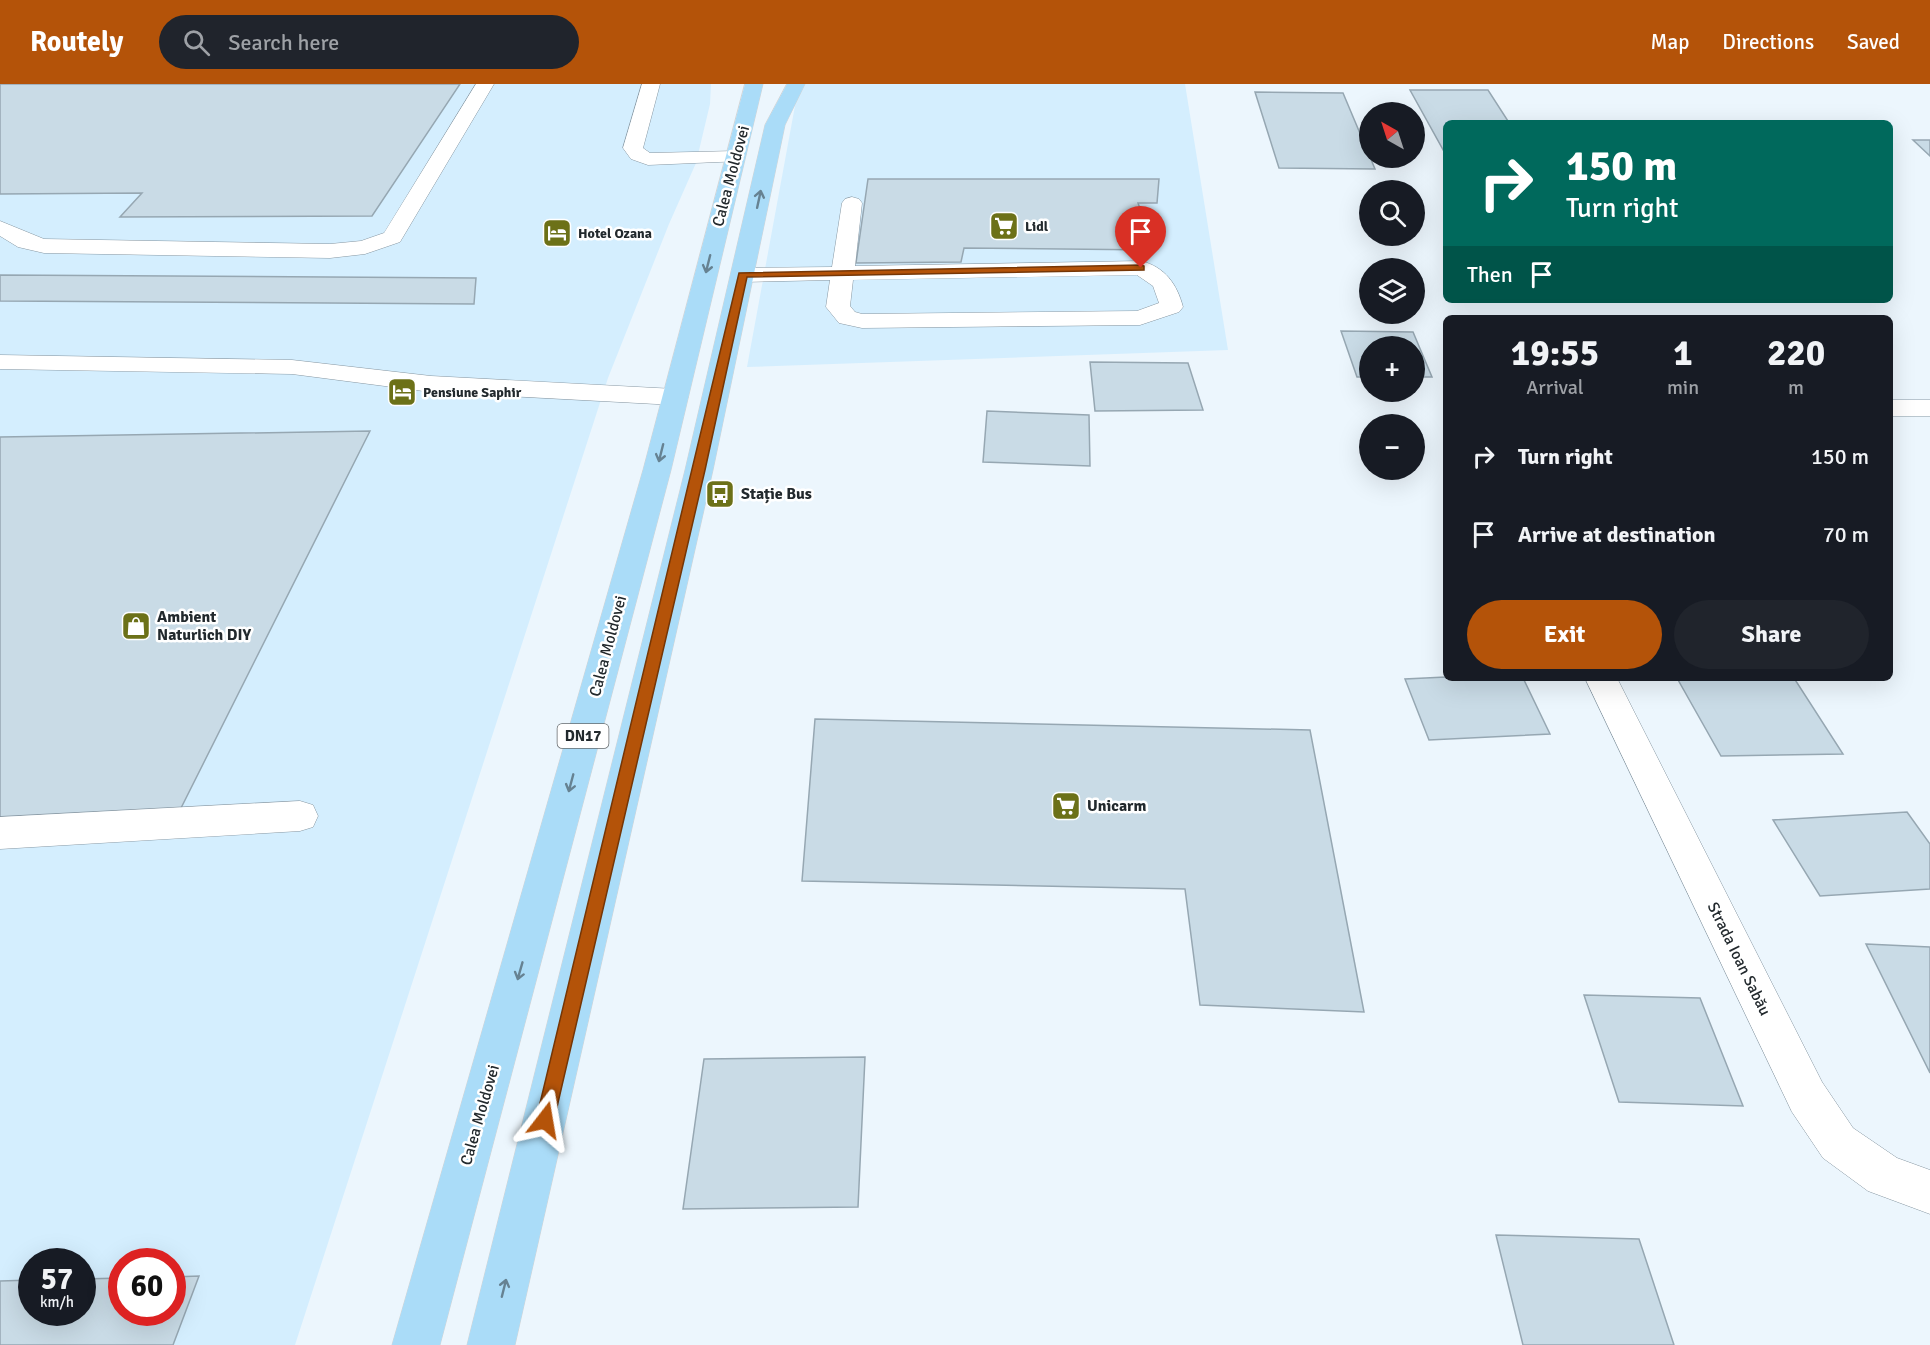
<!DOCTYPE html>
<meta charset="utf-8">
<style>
:root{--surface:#171b24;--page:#20242c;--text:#f1f3f6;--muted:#9ea1a6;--accent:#b45309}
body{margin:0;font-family:Signika,sans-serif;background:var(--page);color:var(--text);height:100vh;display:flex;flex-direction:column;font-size:22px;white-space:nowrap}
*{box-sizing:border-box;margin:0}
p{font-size:20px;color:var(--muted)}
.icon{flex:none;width:33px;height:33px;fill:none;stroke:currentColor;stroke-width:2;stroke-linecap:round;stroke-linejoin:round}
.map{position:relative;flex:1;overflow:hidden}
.drawer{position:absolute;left:1443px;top:231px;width:450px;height:366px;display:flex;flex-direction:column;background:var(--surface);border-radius:9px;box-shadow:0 6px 24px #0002}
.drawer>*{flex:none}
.banner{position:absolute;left:1443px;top:36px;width:450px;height:183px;border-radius:9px;box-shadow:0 6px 24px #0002;background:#00695c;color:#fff;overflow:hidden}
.needle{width:39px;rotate:321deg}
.fabs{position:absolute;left:1359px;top:18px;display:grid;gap:12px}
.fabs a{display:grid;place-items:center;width:66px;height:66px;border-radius:50%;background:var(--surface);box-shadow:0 6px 24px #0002;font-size:30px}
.speed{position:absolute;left:18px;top:1164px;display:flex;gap:12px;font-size:30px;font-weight:700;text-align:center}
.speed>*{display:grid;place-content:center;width:78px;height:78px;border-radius:50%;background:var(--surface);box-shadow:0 6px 24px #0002;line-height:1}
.speed small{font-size:15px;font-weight:400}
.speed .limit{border:9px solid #d22;background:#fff;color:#111}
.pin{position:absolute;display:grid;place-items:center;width:51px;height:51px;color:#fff;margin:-62px -26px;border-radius:50% 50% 50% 0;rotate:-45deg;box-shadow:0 0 6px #0007}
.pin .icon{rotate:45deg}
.me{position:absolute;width:66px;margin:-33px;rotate:14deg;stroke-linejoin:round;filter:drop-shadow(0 0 4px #0008)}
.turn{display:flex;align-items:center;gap:21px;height:126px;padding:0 24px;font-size:27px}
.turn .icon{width:78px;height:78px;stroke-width:2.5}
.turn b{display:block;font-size:42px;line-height:51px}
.then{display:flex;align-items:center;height:57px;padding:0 24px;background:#0003;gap:12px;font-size:22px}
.eta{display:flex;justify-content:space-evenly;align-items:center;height:102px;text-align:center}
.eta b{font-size:36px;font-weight:700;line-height:42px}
.action{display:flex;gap:12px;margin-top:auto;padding:12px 24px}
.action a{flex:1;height:69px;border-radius:36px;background:var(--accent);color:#fff;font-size:24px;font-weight:700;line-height:69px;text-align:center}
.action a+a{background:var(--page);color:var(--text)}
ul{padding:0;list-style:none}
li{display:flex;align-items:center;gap:18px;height:78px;padding:0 24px}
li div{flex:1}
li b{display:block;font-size:22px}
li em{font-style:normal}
header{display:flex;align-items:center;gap:36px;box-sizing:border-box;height:84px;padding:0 30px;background:var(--accent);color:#fff}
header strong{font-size:28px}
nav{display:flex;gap:33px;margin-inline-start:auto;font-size:21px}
.search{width:420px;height:54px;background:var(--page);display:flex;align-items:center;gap:15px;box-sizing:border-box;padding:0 21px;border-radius:33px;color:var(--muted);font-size:22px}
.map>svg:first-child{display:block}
.built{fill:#d4eefe;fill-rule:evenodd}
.building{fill:#c9dbe6;stroke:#96a7b2;stroke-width:1.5}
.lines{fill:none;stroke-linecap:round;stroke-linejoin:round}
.minor-casing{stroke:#8797a2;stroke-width:1}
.major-casing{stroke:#d3d4d5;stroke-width:1}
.minor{fill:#fff;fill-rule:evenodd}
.major{fill:#aadcf8;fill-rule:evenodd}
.oneway{stroke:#668292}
.route{fill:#b45309;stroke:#753606;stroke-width:1.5}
.labels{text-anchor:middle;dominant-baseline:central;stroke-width:5;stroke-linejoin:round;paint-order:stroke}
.far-poi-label{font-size:14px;font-weight:bold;fill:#22292d;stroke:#fff;text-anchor:start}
.shield{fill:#fff;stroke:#64696c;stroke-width:1.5}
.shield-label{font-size:15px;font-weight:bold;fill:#22292d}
.street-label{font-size:16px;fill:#22292d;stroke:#fff}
.poi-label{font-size:16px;font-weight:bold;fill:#22292d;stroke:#fff;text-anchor:start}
</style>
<header>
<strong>Routely</strong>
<div class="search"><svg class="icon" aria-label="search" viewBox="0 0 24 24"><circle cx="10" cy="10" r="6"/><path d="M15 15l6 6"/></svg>Search here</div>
<nav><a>Map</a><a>Directions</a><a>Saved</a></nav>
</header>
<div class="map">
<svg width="1930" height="1261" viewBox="0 0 1930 1261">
<rect width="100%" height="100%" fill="#ecf6fd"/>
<path class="built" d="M0,0H711L710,20L696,79L669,140L608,294L295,1261H0ZM32,1178H82V1228H32ZM122,1178H172V1228H122Z
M799,0H1185L1228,266L747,283Z"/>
<path class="building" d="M0,0H460L372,132L120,133L142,109L0,110Z
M1410,6H1488L1508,37L1446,39V71Z
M1255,8L1343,9L1375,85L1279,84Z
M1913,56H1930V72Z
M868,95H1159L1157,119H1138L1155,166L964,164L961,178L856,179Z
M0,191L476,194L474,220L0,217Z
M1341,247L1413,248L1432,293H1414V262H1370V293H1357Z
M1090,278L1188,279L1203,326L1095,327Z
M987,327L1089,331L1090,382L983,378Z
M370,347L178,730L0,734V353Z
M1446,593L1523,594L1550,650L1429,656L1405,595Z
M1677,594H1794L1843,670L1721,672Z
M815,635L1310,646L1364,928L1200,921L1185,805L802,797Z
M1907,728L1930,760V805L1820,812L1773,736Z
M1866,860L1930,863V989Z
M1584,911L1700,914L1743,1022L1619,1018Z
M865,973L858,1123L683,1125L704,975Z
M1496,1151L1639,1155L1674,1261H1523Z
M199,1192L173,1261H0V1197L32,1196V1228H82V1195L122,1194V1228H172V1193Z"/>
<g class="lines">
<g class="minor-casing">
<path id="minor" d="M476,0H494L400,158L365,170L330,174L44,169L18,163L0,152V137L44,155L330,160L361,157L384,149Z
M642,0H660L643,64L650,69L735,67L742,69L745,73L742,77L648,81L631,75L623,64Z
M852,113L859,115L862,119L855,182L1141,177C1165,183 1177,200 1183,223L1179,228L1140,241L862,244L839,239L826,223L830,196L743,198L735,196L732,191L735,186L743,184L832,183L842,119L845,115ZM1137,191L1153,202L1159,219L1137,227L862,230L855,228L850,222L853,196Z
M0,271L292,276L431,292L675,305L684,307L688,313L684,319L675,321L431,308L292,290L0,285Z
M1890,316H1930V332H1890Z
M1585,594H1617L1822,998L1853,1044L1897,1074L1930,1086V1130L1868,1107L1823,1074L1792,1028Z
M300,717L313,721L318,732L313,743L300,747L0,765V733Z"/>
</g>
<g class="major-casing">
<path id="major" d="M745,0H763L671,386L440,1261H392L643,386Z
M787,0H805L785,41L713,386L515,1261H467L685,386L765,41Z"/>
</g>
<use href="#minor" class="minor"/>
<use href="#major" class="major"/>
</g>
<defs><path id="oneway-shaft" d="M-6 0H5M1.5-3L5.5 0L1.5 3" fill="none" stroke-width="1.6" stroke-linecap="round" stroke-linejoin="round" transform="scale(1.5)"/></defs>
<g class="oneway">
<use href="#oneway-shaft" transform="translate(759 115) rotate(-78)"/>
<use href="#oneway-shaft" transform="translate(708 180) rotate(104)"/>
<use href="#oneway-shaft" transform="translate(661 369) rotate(104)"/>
<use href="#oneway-shaft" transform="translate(571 699) rotate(105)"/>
<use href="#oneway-shaft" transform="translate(520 887) rotate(106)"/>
<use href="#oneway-shaft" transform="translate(504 1204) rotate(-76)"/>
</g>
<path class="route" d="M1141,181L1144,182V186L747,193L705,386L554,1036L551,1042L545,1045L539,1042L536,1036L739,189Z"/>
<defs>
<g id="supermarket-square" transform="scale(1.5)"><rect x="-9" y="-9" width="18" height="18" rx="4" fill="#6c7118" stroke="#fff"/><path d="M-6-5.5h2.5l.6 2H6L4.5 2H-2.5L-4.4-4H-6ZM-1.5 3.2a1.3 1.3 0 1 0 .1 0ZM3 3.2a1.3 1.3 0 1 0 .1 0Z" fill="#fff"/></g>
<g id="hotel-square" transform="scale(1.5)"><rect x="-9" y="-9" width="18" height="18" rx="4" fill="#6c7118" stroke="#fff"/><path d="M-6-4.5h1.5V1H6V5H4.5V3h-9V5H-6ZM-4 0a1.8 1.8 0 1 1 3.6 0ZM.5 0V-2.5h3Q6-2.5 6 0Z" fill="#fff"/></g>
<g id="bus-square" transform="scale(1.5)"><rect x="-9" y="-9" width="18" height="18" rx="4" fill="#6c7118" stroke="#fff"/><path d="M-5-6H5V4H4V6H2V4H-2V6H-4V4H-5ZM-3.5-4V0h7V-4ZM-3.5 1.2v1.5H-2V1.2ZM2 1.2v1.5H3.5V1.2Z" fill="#fff"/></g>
<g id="shop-square" transform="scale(1.5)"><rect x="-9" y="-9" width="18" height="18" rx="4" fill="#6c7118" stroke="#fff"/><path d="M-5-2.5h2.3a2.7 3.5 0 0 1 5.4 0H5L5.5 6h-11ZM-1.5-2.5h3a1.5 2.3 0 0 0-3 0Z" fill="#fff"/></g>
</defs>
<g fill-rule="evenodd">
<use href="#supermarket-square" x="1004" y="142"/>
<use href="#hotel-square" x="557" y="149"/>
<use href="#hotel-square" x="402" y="308"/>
<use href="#bus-square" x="720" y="410"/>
<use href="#shop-square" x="136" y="542"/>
<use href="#supermarket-square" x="1066" y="722"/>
</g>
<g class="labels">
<g class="far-poi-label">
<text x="1025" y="142">Lidl</text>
<text x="578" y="149">Hotel Ozana</text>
<text x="423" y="308">Pensiune Saphir</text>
</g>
<rect class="shield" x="557.5" y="640" width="51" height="24" rx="4.5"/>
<g class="shield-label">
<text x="583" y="652">DN17</text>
</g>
<g class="street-label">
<text transform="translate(731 92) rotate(-75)">Calea Moldovei</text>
<text transform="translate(608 562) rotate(-75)">Calea Moldovei</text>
<text transform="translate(1739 875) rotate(64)">Strada Ioan Sabău</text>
<text transform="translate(480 1031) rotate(-74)">Calea Moldovei</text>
</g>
<g class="poi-label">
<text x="741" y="410">Stație Bus</text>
<text x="157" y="533">Ambient<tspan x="157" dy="18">Naturlich DIY</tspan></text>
<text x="1087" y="722">Unicarm</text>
</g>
</g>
</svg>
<div class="fabs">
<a><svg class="needle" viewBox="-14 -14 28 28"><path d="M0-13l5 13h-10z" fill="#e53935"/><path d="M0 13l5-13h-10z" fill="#9ea1a6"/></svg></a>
<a><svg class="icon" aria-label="search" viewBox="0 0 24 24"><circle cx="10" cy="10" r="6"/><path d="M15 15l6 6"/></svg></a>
<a><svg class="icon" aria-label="layers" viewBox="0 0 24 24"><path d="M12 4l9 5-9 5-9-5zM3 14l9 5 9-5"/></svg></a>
<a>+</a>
<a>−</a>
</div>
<div class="speed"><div>57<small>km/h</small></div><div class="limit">60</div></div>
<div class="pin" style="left:1141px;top:184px;background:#d93025"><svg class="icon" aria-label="arrive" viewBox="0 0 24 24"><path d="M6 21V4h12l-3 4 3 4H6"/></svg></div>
<svg class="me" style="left:545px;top:1036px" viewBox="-20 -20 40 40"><path d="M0-17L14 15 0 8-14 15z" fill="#b45309" stroke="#fff" stroke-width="4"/></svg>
<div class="banner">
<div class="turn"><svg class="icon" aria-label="right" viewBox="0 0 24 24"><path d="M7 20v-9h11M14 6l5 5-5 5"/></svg><div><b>150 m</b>Turn right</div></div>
<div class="then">Then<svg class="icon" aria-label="arrive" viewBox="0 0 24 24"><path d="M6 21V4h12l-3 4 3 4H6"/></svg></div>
</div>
<section class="drawer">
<div class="eta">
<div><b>19:55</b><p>Arrival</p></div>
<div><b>1</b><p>min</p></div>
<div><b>220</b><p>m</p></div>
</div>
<ul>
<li><svg class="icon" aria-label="right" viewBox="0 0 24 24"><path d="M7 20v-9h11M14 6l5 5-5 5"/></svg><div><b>Turn right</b></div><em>150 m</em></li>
<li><svg class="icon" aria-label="arrive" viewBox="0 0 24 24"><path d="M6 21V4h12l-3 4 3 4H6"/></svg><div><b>Arrive at destination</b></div><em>70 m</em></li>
</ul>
<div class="action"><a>Exit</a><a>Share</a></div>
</section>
</div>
